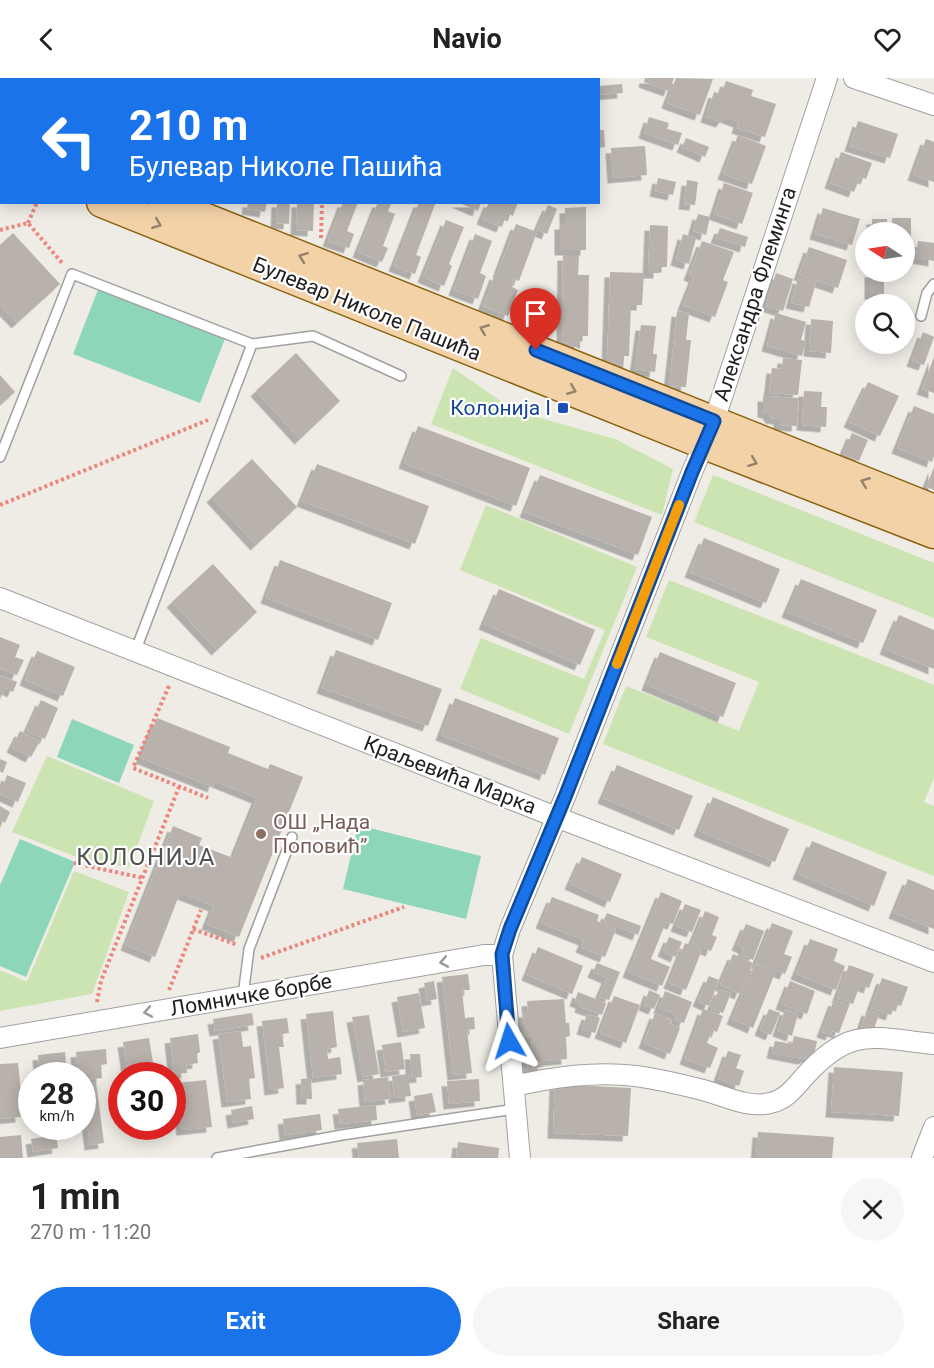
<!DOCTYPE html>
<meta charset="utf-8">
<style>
:root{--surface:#fff;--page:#f6f6f6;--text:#222;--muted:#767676;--accent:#1a73e8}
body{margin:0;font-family:Roboto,sans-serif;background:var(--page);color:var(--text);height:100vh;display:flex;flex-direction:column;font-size:22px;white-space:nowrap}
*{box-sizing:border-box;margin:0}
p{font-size:20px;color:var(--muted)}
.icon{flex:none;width:33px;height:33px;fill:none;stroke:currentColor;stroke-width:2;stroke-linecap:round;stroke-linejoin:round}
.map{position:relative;height:1080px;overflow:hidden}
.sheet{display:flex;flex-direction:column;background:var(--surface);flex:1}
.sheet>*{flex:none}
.hud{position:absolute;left:0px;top:0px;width:600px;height:126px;box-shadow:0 3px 15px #0003;background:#1a73e8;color:#fff;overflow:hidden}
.needle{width:39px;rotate:282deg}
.fabs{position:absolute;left:855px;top:144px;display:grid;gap:12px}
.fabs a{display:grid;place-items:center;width:60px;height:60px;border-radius:50%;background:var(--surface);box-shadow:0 3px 15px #0003;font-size:30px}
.speed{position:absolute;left:18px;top:984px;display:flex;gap:12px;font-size:30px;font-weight:700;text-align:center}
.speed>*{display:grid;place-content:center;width:78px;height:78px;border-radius:50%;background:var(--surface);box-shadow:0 3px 15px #0003;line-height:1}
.speed small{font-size:15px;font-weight:400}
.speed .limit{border:9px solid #d22;background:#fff;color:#111}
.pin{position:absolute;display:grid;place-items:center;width:51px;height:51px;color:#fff;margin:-62px -26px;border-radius:50% 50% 50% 0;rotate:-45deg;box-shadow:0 0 6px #0007}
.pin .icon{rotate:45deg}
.me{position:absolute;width:66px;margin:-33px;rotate:354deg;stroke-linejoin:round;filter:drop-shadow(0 0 4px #0008)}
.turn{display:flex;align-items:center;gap:21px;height:126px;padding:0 30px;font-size:27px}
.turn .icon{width:78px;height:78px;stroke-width:2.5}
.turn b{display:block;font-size:42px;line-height:51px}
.round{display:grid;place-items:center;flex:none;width:63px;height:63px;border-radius:32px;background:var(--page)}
.head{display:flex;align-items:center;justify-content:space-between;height:102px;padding:0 30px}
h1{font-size:36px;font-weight:700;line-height:45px}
.cta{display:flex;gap:12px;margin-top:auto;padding:12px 30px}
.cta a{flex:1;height:69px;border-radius:36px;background:var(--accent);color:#fff;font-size:24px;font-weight:700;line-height:69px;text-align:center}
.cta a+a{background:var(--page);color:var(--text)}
header{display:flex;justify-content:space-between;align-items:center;height:78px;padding:0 30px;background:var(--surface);font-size:27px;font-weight:700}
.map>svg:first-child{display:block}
.grass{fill:#cbe4b2}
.pitch{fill:#8dd6b9}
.building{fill:#b8b1ac;filter:url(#shadow)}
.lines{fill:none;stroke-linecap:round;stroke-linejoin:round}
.service-casing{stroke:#a0a0a0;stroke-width:12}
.minor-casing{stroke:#a0a0a0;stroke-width:22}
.primary-casing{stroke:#8b610f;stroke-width:33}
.path{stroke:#ec857b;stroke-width:4;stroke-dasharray:3 3;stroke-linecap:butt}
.service{stroke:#fff;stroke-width:9}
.minor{stroke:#fff;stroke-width:20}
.primary{stroke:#f3d2a8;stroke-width:30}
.oneway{stroke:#94816a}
.oneway2{stroke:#9a9a9a}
.route-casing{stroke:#114b97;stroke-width:15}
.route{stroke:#1a73e8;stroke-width:10}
.slow{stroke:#f59e0b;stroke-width:10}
.transit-dot{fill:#1a4fb4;stroke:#fff;stroke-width:2}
.education-dot{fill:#8d6e63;stroke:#fff;stroke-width:2}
.labels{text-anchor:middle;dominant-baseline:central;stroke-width:4.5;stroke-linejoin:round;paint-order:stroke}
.street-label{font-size:21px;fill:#1f1f1f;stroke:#fff}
.transit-label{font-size:21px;fill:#164399;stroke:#fff;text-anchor:end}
.education-label{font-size:21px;fill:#785e54;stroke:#fff;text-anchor:start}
.quarter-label{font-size:24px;letter-spacing:1.5px;fill:#525252;stroke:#fff}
</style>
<header><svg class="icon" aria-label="back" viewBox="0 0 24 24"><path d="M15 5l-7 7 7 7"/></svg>Navio<svg class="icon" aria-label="heart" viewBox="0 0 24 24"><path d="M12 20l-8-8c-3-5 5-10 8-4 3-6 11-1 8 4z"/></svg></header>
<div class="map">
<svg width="934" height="1080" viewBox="0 0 934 1080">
<defs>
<filter id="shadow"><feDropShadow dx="-5.5" dy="5.5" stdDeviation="0" flood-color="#0004"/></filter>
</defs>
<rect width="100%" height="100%" fill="#efece6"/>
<path class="grass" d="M453,290L515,333L615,361L673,391L662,437L431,346Z
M713,397L934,485V540L694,444Z
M486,427L637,489L569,656L460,611L481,560L584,601L605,552L460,492Z
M669,502L934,607V700L924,724L934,728V798L603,666L626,608L739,653L759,604L646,559Z
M47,678L154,723L129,790L74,778L12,754Z
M74,793L129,814L92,916L0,933V892L27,904Z"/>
<path class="pitch" d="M99,209L226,258L200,325L73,276Z
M72,641L134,667L119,705L57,679Z
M358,747L481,778L466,841L343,811Z
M20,761L75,784L26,899L0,888V807Z"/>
<path class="building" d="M645,0H674L669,13L644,4Z
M676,0L713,1L700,37L667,25Z
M726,3L753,12L751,18L776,26L765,59L737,50L739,44L725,39L721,44L706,39L714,14L721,16Z
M622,6L623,15L598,17V8Z
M649,39L669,45L667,51L682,55L678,67L644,55Z
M858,43L898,56L890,80L850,68Z
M598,52H604L605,69L598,70Z
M738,57L766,68L752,106L723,96Z
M686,60L709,69L705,79L682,69Z
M926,61L934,64V104L913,97Z
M645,68L647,97L613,100L611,70Z
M841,74L872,85L866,101L860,99L854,114L830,105Z
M658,100L676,104L673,117L655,113Z
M687,102L698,104L695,127L684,126Z
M724,105L753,115L742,146L714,136Z
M248,124H267L265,134L247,131Z
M277,124H290L289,146L276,145Z
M297,124H314L313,153L296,152Z
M343,124H358L347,153L354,156L349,170L328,163Z
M378,124H392L388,133L395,136L383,168L388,170L382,184L358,174Z
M419,124H436L416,177L421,179L415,196L394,188Z
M457,124H481L478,133Z
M489,124H518L513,138L507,135L502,149L482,141Z
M548,127L557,131L547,156L537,152Z
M586,129V172H560V146H565V130Z
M823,130L860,141L852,167L815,156Z
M698,136L710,139L706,157L693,153Z
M892,140H911V186H904V154H892Z
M872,141H887V154H872Z
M446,142L464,149L449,186L452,188L444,208L423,199Z
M516,146L537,154L519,203L498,194Z
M650,147L668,148L667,189H659V195H648Z
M720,150L748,159L745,169L716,160Z
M13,155L60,206L17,245L0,227V167Z
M475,156L492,163L480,195L486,198L478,221L454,212Z
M683,156L696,160L689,186L676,182Z
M702,163L734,174L723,202L728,204L715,239L683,227L694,199L689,197Z
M918,163L934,165V183L916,180Z
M809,169L847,182L838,210L799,197Z
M563,177H579L578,197H589L588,258H580V271L562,263Z
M610,194L644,195L642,227H631L629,278H624L623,294L607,286Z
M870,194H884V216H870Z
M776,195L793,201L783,233L766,228Z
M495,196L514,203L512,209L518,212L508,238L483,228Z
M798,200L816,205L809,229L791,225Z
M527,212L556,223L546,250L517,238Z
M867,221H883V226H867Z
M677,233L689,235L686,262H691L686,309L669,308Z
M776,235L806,244L801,262L806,263L802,278L767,268Z
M811,241L833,243L831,275L809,273Z
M641,247L656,248L653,276H657L655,294L635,291Z
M923,254L934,259L924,287L912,283Z
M296,275L340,323L300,361L256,313Z
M934,279V315L922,311Z
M783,280L802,282L798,317L769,315L772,290L782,291Z
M0,297L15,314L0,327Z
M868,304L899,318L880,358L849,344Z
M804,313L822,314L821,329H827L826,349L802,347Z
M763,318L799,320L797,348L779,347V341L771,340L768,335L763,334Z
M914,328L934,336V378L932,384L897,370Z
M418,348L530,390L516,428L404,385Z
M852,355L868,362L859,383L843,376Z
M252,381L297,429L256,467L212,419Z
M317,386L429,428L415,466L302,423Z
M934,389V412L926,409Z
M540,397L652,439L638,477L525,434Z
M704,460L780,491L766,525L690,494Z
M280,482L392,525L378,562L266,520Z
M213,486L257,534L217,572L172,524Z
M801,501L877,532L863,565L787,534Z
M499,511L595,552L580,587L484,546Z
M899,537L934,552V591L885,571Z
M0,559L20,567L15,579L24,582L17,597L0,590Z
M336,572L442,611L428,648L322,610Z
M37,573L75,589L63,618L25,602Z
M660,574L736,605L723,639L647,607Z
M0,597L17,604L13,614L5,610L0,621Z
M455,620L559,660L545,697L441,657Z
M41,622L58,630L45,661L27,653Z
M157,640L230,669L228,675L268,691L270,686L303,699L239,859L207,846L214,828L180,815L155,879L126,867L173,748L202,760L199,767L233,780L257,720L215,703L213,709L141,680Z
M20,653L40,663L31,679L12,669Z
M0,681L7,684L3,695L0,693Z
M617,687L693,718L679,752L603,720Z
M7,697L26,705L18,724L0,716Z
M713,719L789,751L775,784L699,753Z
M0,728L10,734L5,745L0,742Z
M812,763L887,794L874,828L798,796Z
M582,779L622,796L610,824L570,806Z
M908,801L934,812V851L894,835Z
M661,814L682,823L673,846L666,844L651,881L670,889L662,908L628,894Z
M552,819L599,837L597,843L616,851L605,879L581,869L584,862L541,845Z
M685,826L701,832L692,854L676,848Z
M705,833L719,839L712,857L717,859L711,873L692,865Z
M607,835L641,848L638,857L603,843Z
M772,845L793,853L784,876L792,879L785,896L756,885Z
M746,846L764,853L753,882L741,877L744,870L737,867Z
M669,859L682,864L676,879L663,873Z
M810,861L838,871L834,883L845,888L836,912L796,896Z
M685,865L702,872L686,912L669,905Z
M538,869L583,888L572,916L527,897Z
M733,876L753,885L740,916L720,907Z
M597,885L620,894L609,922L599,919L607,900L593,894Z
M755,886L775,895L753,950L732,941Z
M849,887L874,896L869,910L860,907L853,926L837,920Z
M468,896L470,912H462L465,940L474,939L475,951L467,952L472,995L453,997L442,899Z
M709,898L719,902L709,928L698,923Z
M882,900L908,909L901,928L895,926L891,937L871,930Z
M434,903L437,921L427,923L424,905Z
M790,903L815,913L807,936L781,926Z
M719,911L731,915L723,935L711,930Z
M649,912L660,917L654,931L644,927Z
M665,913L692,924L684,945L675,942L677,937L659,930Z
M578,914L606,925L602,937L580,929L581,925L575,923Z
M419,915L425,950L403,954L397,919Z
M614,918L640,927L626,965L600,955Z
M564,921L566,945H569L570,958L566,959L567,981L543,983V989L528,991L527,975H532L531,958L525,959L523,934H528L527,923Z
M834,922L849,928L839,955L832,953L831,957L822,954Z
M703,931L723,938L717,954L712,952L707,965L718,970L710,990L685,981Z
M769,931L780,935L771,957L760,952Z
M785,931L798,936L792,958L778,953Z
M867,932L879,936L873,954L861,950Z
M333,933L337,969L327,971L328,981L340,979L342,996L313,1000L306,936Z
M252,935L254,947L215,953L213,941Z
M655,935L671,942L670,946L680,950L670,976L644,965Z
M587,936L600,940L595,955L582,951Z
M369,937L379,996L363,999L352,939Z
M287,940L289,955L282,956L284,969H279L284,1010L270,1012L262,943Z
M241,953L243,969L251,968L255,1000L249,1001L251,1021L227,1024L218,956Z
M198,956L200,974L197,976L198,985L186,987L187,995L174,996L170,960Z
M794,958L817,963L814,977L803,981L772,975L775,963L792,966Z
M149,960L155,997L128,998L123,964Z
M401,964L405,991L386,994L382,967Z
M106,971L107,986L101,987L102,1000L82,1002V998H78L76,974Z
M728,973L741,977L736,990L744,993L739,1008L718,1001Z
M65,974L67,998H40L38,977Z
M410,976H420L422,999L412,1000Z
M18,985L22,1023H20L21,1039L0,1041V986Z
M834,989L903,994L899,1038L831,1034Z
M408,996L411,1018L394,1020L392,998Z
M388,999L391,1021L365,1024L363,1002Z
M311,1000L312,1021H302L301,1001Z
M479,1001L480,1023L449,1026L447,1003Z
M206,1002L212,1049L182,1052L176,1005Z
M96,1004L104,1065L90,1067L82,1005Z
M555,1006L631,1010L628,1058L553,1055Z
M432,1015L436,1034L417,1037L414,1018Z
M376,1027L377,1042L340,1046L338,1031Z
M252,1028L254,1041L233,1045L231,1032Z
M320,1036L322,1052L285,1057L283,1041Z
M758,1054L834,1059L832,1080H756Z
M21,1057L23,1080H0V1059Z
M56,1057L58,1070L33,1074L31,1061Z
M397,1061L399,1080H359L357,1065Z
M458,1064L499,1070L498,1080H456Z"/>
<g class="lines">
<g class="service-casing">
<path id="service" d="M921,238L927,215L934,206
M0,379L72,196L252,266L313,258L401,298
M135,574L252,266
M243,918L249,871L292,759
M217,1080L342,1057L515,1031"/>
</g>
<g class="minor-casing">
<path id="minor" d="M854,0L934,27
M0,520L556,739L934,884
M0,960L484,877H502
M514,1008C554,999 594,993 636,998C657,1001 679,1006 699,1011C721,1016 747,1031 770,1025C786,1022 795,1009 805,998C851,947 873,960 934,966
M520,1080L502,877L510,851L565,719L692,394L714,343L827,0
M922,1080L934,1049"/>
</g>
<g class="primary-casing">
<path id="primary" d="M0,60L2,61
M0,85H2
M102,124L705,366L934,455
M164,124L934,432"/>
</g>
<path class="path" d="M333,2V0
M28,145L37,124
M0,152L28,145L63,186
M321,160L322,124
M0,427L208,342
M169,608L133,690L208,720
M74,785L143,800
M193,851L238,867
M261,880L404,829
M169,912L201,832
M97,924L101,903L179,709"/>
<use href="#service" class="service"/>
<use href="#minor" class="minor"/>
<use href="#primary" class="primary"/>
</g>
<defs><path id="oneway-chevron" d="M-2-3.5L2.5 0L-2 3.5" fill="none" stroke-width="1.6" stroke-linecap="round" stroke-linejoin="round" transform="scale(1.5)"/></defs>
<g class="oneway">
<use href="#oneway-chevron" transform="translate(157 146) rotate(22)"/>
<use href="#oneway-chevron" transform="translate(303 179) rotate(-159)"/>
<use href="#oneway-chevron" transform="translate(484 251) rotate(-158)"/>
<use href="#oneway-chevron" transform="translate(572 312) rotate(22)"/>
<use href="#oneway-chevron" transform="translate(753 384) rotate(21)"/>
<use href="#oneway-chevron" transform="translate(865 404) rotate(-158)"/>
</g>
<g class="oneway2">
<use href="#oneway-chevron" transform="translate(444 884) rotate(170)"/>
<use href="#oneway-chevron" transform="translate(148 934) rotate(170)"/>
</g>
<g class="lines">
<g class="route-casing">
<path id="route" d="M509,963L502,876L510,851L565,719L692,394L714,343L536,272"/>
</g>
<use href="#route" class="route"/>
<path class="slow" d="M617,586L679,427"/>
</g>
<rect class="transit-dot" x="557" y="324" width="12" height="12" rx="3"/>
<circle class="education-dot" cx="261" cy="756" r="6"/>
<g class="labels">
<g class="street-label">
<text transform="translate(755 216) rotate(-72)">Александра Флеминга</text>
<text transform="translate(367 231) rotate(22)">Булевар Николе Пашића</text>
<text transform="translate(450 697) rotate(21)">Краљевића Марка</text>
<text transform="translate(251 917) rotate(-10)">Ломничке борбе</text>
</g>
<g class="transit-label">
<text x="551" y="330">Колонија I</text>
</g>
<g class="education-label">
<text x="273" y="744">ОШ „Нада<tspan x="273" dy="24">Поповић”</tspan></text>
</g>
<g class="quarter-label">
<text x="146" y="779">КОЛОНИЈА</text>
</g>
</g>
</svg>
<div class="fabs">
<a><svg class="needle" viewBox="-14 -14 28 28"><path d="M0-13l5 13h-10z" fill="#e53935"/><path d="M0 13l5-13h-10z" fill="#767676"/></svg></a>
<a><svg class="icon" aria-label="search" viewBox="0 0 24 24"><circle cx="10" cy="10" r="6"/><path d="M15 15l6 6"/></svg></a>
</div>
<div class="speed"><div>28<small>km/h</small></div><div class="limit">30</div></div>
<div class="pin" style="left:536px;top:272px;background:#d93025"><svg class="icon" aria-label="arrive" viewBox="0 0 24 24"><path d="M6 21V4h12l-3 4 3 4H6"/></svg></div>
<svg class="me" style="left:509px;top:963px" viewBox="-20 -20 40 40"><path d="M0-17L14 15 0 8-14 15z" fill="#1a73e8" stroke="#fff" stroke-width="4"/></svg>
<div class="hud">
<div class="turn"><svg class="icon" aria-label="left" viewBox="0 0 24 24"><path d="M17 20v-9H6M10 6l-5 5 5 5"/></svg><div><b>210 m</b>Булевар Николе Пашића</div></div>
</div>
</div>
<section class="sheet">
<div class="head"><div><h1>1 min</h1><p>270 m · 11:20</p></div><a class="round"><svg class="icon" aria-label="close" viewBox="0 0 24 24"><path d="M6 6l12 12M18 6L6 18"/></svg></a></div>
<div class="cta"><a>Exit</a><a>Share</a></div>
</section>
